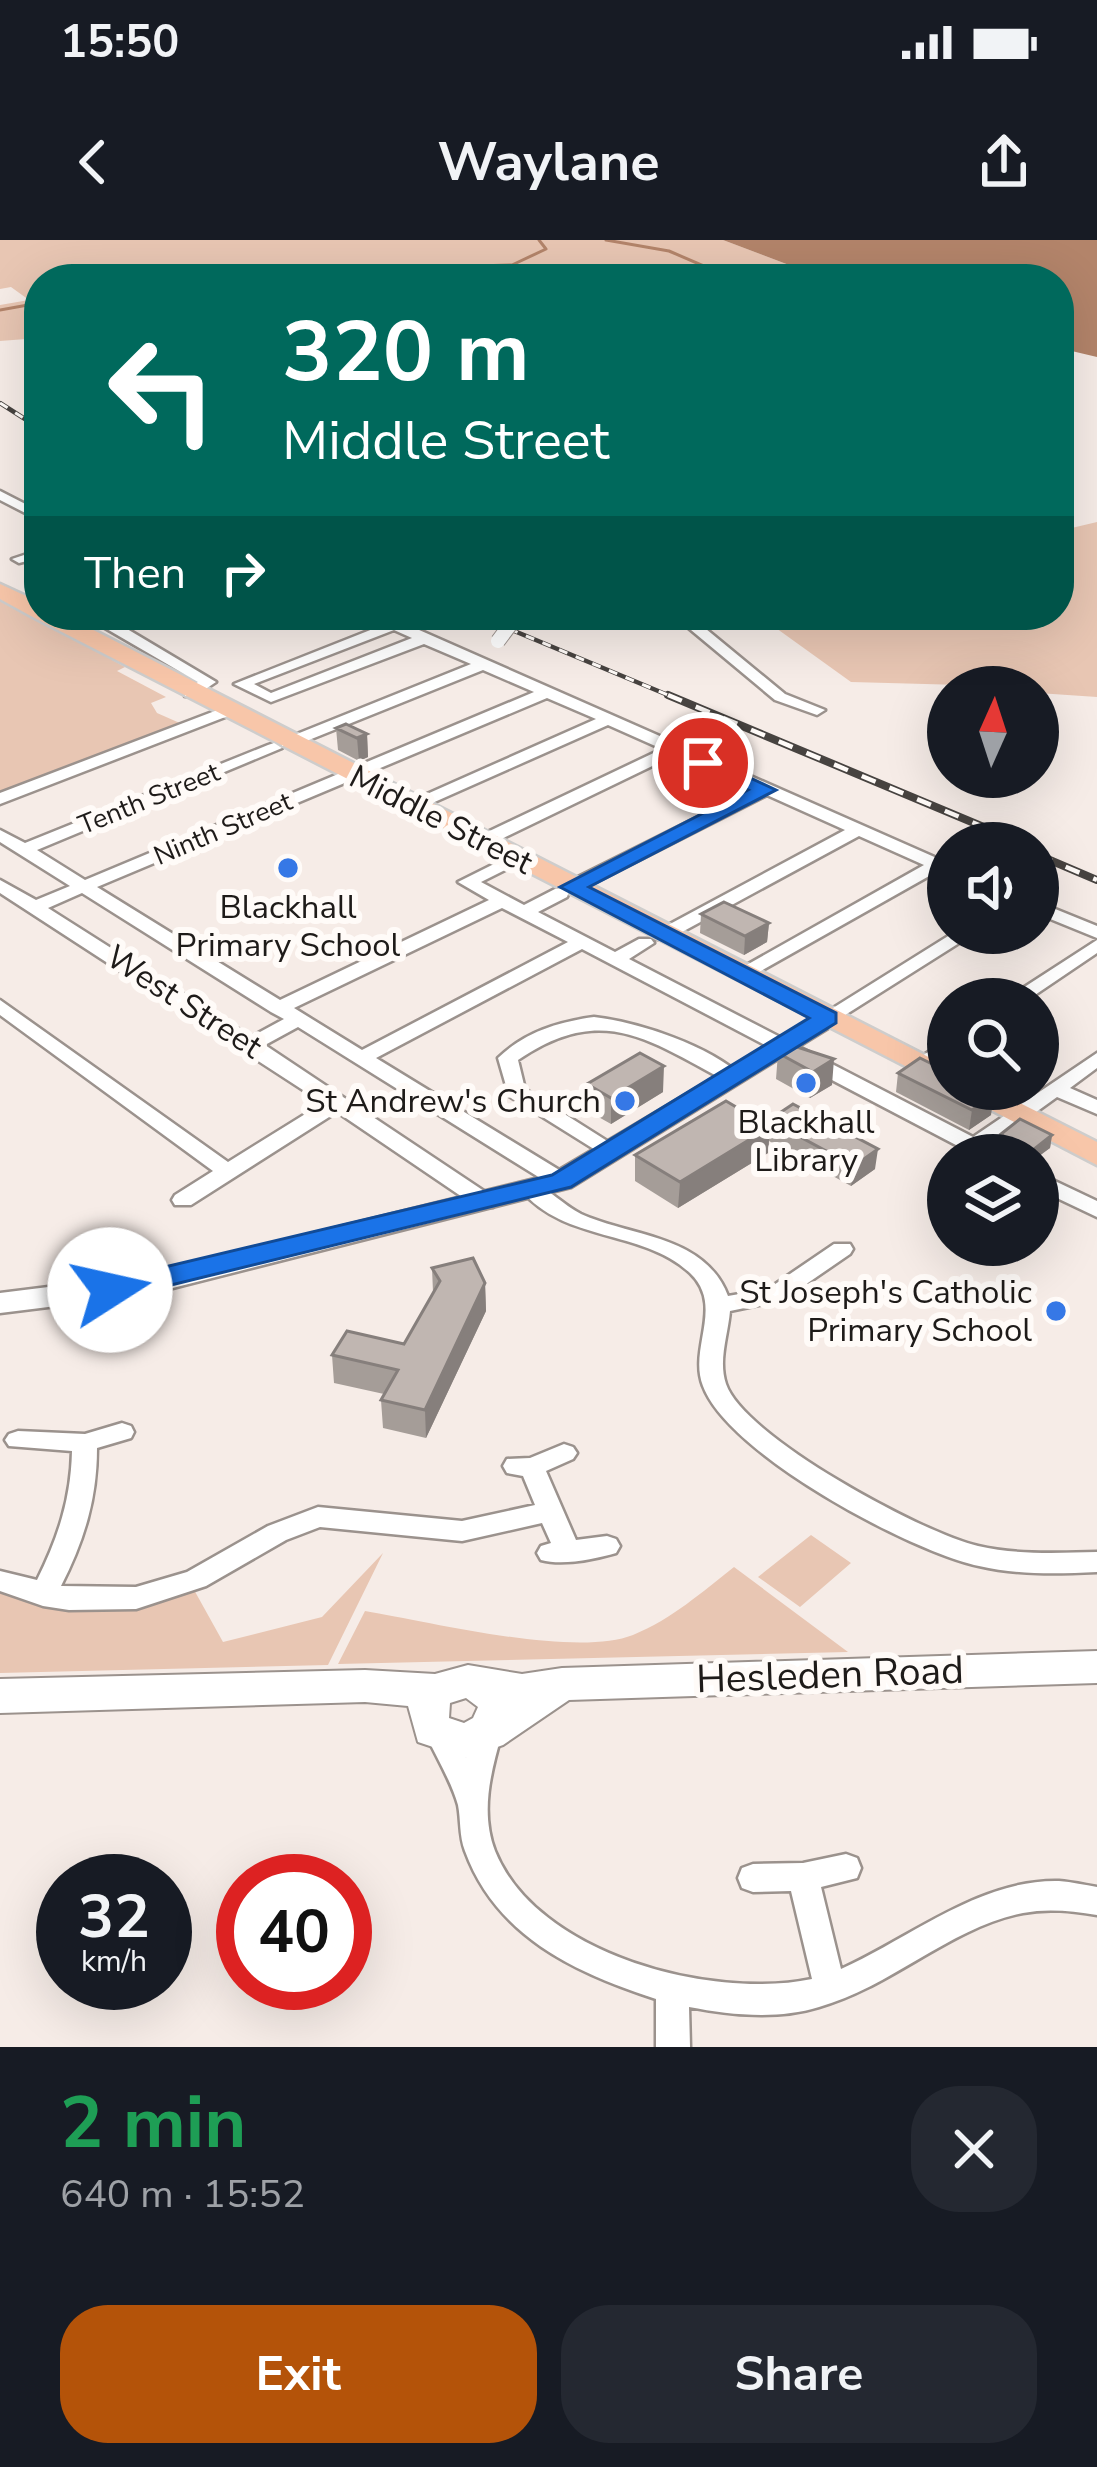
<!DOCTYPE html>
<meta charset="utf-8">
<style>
:root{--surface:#171b24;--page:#242831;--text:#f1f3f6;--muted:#9ea1a6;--accent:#b45309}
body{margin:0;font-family:"Nunito Sans",sans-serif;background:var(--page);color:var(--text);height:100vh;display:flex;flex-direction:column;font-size:45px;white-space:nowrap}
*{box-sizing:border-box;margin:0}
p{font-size:39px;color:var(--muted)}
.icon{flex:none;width:66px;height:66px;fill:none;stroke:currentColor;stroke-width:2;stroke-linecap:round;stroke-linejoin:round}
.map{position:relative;height:1807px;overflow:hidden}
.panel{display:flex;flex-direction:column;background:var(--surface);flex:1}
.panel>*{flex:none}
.banner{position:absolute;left:24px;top:24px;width:1050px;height:366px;border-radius:48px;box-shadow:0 12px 48px #0002;background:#00695c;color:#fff;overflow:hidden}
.needle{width:78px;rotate:3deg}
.tools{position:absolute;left:927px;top:426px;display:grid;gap:24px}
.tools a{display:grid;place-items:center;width:132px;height:132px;border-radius:50%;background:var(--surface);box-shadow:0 12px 48px #0002;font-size:60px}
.speed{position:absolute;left:36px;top:1614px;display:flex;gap:24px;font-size:60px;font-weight:700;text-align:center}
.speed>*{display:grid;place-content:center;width:156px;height:156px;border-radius:50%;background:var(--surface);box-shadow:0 12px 48px #0002;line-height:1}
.speed small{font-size:30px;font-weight:400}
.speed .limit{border:18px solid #d22;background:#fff;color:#111}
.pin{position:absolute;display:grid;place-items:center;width:102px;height:102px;color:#fff;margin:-51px;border:6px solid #fff;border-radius:50%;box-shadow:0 3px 12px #0007}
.me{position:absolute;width:132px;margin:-66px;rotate:80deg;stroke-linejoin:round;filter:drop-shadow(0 0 9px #0008)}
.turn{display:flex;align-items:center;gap:42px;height:252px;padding:0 60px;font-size:54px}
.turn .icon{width:156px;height:156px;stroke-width:2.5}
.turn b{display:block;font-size:84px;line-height:102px}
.then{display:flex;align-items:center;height:114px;padding:0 60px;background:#0003;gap:24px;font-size:45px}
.round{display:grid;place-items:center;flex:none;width:126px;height:126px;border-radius:48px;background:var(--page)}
.summary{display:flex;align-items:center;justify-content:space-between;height:204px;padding:0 60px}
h1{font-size:72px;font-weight:700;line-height:90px;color:#1e9e55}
.primary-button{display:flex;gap:24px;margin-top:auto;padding:24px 60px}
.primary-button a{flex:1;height:138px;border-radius:48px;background:var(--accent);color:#fff;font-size:48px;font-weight:700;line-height:138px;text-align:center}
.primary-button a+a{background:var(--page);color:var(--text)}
.status{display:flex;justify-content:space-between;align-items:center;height:84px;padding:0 60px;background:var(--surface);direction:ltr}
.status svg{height:33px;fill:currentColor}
header{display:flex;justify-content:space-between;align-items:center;height:156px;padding:0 60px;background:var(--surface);font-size:54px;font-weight:700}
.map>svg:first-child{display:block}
.green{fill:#e8c6b3}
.water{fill:#b3846a}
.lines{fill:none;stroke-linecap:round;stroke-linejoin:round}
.stream{stroke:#b3846a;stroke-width:3}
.minor-casing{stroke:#9b928d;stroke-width:5}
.tertiary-casing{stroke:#9b928d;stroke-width:5}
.secondary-casing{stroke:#9b928d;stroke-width:4}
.primary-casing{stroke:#cecdcc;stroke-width:5}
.minor{fill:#fff;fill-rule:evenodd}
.tertiary{fill:#fff;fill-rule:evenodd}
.secondary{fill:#fff;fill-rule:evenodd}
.primary{fill:#f8c6a9;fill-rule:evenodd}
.rail-far1-casing{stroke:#474340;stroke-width:4.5}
.rail-casing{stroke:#474340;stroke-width:8}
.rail-far1{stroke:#fffbf8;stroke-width:3;stroke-dasharray:9;stroke-linecap:butt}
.rail{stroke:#fffbf8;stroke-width:4.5;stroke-dasharray:15;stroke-linecap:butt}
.minor-bridge-casing{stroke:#9b928d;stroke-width:16;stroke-linecap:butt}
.minor-bridge{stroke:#fff;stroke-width:14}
.wall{fill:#a59d98}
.shaded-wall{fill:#867f7c}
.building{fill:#c0b6b1;stroke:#867f7c;stroke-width:3}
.route{fill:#1a73e8;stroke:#114b97;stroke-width:3}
.poi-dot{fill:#3678e6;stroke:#fffbf8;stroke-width:4.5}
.labels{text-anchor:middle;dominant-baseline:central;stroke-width:12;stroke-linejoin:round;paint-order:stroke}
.far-street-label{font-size:27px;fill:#1e1b19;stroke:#fffbf8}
.street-label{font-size:33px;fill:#1e1b19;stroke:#fffbf8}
.poi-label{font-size:33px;fill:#1e1b19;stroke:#fffbf8}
.near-street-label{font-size:39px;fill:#1e1b19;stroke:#fffbf8}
</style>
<div class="status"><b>15:50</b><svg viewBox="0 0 49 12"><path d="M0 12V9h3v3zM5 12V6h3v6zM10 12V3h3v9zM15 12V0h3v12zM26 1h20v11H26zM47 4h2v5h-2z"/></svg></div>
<header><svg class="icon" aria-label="back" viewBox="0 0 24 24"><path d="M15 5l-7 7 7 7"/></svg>Waylane<svg class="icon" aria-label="share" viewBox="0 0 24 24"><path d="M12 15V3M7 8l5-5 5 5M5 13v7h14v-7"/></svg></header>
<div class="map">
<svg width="1097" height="1807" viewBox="0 0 1097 1807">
<rect width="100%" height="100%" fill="#f6ece7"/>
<path class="green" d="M0,0H723L826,39H39V98L0,101V65L29,60L11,47L0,49Z
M1097,282V457L1038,453V447L851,442L758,375H1059V291Z
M0,357L125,427L117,431L166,457L151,463L157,473L182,484L0,553Z
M811,1295L851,1323L800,1367L758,1337Z
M383,1313L328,1425L0,1433V1351L42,1367H93L193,1348L223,1402L322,1377Z
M734,1327L848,1412L338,1424L365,1371C431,1382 575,1418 633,1395C672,1379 702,1352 734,1327Z"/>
<path class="water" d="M723,0H1097V117L1059,108V39H826Z"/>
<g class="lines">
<path class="stream" d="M606,0L669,11L734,39
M373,39L410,28L512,25L546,9L539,0
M0,70L39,63"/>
<g class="minor-casing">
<path id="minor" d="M0,251L39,271V280L0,260Z
M39,310V318L19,323L12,319Z
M100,375H114L112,380L216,442L195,456H185V450L198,442L100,385Z
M364,375H383L401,382L948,623V634L938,631L743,741L734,735L736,731L924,625L859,596L669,699H657L654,695L657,691L845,590L767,555L578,651H569L567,657L538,672L615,712L639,699H651L654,703L629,719L973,897L1097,813V828L1070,848L1097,860V874L1057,857L989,906L1002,915H975L582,709L376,818L569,936L572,941L569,946H553L298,787L265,805L493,957L496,962L493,967H477L337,872L191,965H175L172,960L175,955L213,931L0,775V760L228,922L323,863L0,653V640L36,660L70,646L0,602V590L25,603L268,505L274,503L282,508L37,610L85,640L534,452L483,430L294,506H282V500L471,424L424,404L271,462L234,444L383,385ZM394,390L412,398L271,453L254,444ZM547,458L596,479L409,562V568H421L608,485L662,509L477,597V605H489L675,515L754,549L566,643L564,649H555L524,665L481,642L527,619L518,614L512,615L458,642L489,660L280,760L97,647ZM82,653L271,772L284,779L251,797L48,668ZM502,668L568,702L362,810L294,768Z
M673,375H689L785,454L825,470L817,475L775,460Z
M228,466L233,468V474L0,564V553Z
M1038,662L1097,686V698L1038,674Z
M953,693H975L834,782L827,784L817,778Z
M1097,700V713L1029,759H1006Z
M594,777C639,782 710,806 743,837L733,843L726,841C647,799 602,763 518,820L525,849L623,911L619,916H605L509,856L498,818C525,792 558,782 594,777Z
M948,799V814L936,822H922L919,818Z
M1038,933L1097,961V977L1038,949Z
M532,943C550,949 563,965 581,974C632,997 705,995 728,1056L768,1049L834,1004H850L853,1009L850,1014L783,1060L730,1071C728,1095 718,1120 726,1144C744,1197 922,1293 978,1306C1017,1315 1057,1313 1097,1312V1332C1057,1334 1018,1335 979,1326C909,1311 728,1214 703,1146C688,1108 725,1066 690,1033C643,989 565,1003 521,950Z
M122,1183L131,1186L134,1192L131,1198L97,1208C97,1259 84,1301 61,1346L136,1347L187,1332L268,1286L318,1267L462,1281L535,1265L523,1236L507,1233L503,1226L507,1219L530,1218L564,1204L573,1207L577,1213L573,1219L546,1231L576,1300L607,1296L616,1299L620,1306L616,1313C595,1319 563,1326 541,1320L537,1313L541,1306L551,1303L542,1283L462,1301L320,1287L286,1300L206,1346L136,1369L69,1370L43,1366L0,1351V1331L37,1340C58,1298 71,1259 72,1211L9,1206L5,1200L9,1194L18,1191L85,1194Z
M488,1481L498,1484L502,1493C491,1531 480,1572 495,1611C537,1715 712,1760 812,1739L791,1651L753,1652L742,1648L738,1638L742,1628L753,1624L803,1623L846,1614L857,1618L861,1628L857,1638L821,1647L841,1729C910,1698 980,1639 1059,1641C1072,1642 1085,1645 1097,1647V1675C1072,1671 1048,1668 1023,1673C951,1687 891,1747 819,1767C777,1780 731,1775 689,1767L690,1807H656V1759C575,1733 496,1696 465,1611C459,1596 461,1580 458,1565C452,1543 437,1518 427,1497L432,1488L442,1485L452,1488L466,1518L478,1484Z"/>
</g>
<g class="tertiary-casing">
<path id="tertiary" d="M827,771L836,773L839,778L836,783L571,947L145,1055L0,1073V1053L145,1035L551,935Z"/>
</g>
<g class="secondary-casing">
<path id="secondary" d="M1097,1411V1443L569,1460L503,1505L466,1518L418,1502L408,1466L365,1462L0,1473V1439L365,1430L435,1434L468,1425L522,1434L562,1428ZM466,1458L478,1467L473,1478L464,1483L449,1478L450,1463Z"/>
</g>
<g class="primary-casing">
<path id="primary" d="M0,344L39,362V375H64L948,827V848L31,376L0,359Z
M951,849H992L1097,902V925Z"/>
</g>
<use href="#minor" class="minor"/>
<use href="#tertiary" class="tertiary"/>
<use href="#secondary" class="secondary"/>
<use href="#primary" class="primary"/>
<g class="rail-far1-casing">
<path id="rail-far1" d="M0,163L39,188
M476,375L675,458"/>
</g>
<g class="rail-casing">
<path id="rail" d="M668,455L1022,603
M1038,615L1097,640"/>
</g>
<use href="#rail-far1" class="rail-far1"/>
<use href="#rail" class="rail"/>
<g class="minor-bridge-casing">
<path id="minor-bridge" d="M498,401L516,377"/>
</g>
<use href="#minor-bridge" class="minor-bridge"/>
</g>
<path class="wall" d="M336,488L367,494L368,517L359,521L338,510Z
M701,674L769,683L767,702L744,715L700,693Z
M791,805L832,845L810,858L776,839L778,813Z
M898,833L991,875L969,890L896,852Z
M587,844L663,852L611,884L586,870Z
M769,880L875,929L851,946L769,901L768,913L678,968L635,941V915L768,886Z
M1001,894L1052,895L1050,908L1038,915H1009L998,907Z
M432,1028L485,1043L486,1071L426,1198L383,1188L381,1160L384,1154L334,1143L332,1115L404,1104L433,1052Z"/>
<path class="shaded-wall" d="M367,494L368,517L359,521L357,498Z
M769,683L767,702L744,715L745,696Z
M834,819L832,845L810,858L813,832Z
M664,826L663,852L611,884V858Z
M994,855L991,875L969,890L972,870Z
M770,887L768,913L678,968L680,942Z
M1052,895L1050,908L1038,917V915H1028Z
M878,909L875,929L851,946L854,926Z
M485,1043L486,1071L426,1198L425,1170Z"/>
<path class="building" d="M346,484L367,494L357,498L336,488Z
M724,662L769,683L745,696L701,674Z
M791,805L834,819L813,832L778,813Z
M640,813L664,826L611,858L587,844Z
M920,818L948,832V849H982L994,855L972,870L898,833Z
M726,861L770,887L680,942L635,915Z
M793,864L878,909L854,926L769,880Z
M1020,879L1052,895L1028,914L1001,894Z
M473,1018L485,1043L425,1170L381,1160L398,1130L332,1115L347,1091L404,1104L440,1041L432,1028Z"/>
<path class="route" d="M696,519H710L776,550L589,647L836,773V783L571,947L110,1060L99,1057L95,1050L110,1040L552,935L809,778L560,647L748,550L696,528Z"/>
<g class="poi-dot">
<circle cx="288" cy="628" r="12"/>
<circle cx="806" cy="843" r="12"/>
<circle cx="625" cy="861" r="12"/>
<circle cx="1056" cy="1071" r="12"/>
</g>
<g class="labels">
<g class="far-street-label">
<text transform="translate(149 559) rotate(-22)">Tenth Street</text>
<text transform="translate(223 589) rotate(-23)">Ninth Street</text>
</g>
<g class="street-label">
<text transform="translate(441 580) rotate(27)">Middle Street</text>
<text transform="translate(184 762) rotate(33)">West Street</text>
</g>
<g class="poi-label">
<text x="288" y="667">Blackhall<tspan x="288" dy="38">Primary School</tspan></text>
<text x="601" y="861" text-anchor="end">St Andrew's Church</text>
<text x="806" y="882">Blackhall<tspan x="806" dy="38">Library</tspan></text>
<text x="1032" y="1052" text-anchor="end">St Joseph's Catholic<tspan x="1032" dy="38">Primary School</tspan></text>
</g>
<g class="near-street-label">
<text transform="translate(830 1435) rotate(-2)">Hesleden Road</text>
</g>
</g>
</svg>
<div class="tools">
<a><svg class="needle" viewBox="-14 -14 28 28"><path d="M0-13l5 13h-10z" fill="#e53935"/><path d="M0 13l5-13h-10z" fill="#9ea1a6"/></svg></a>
<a><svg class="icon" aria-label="sound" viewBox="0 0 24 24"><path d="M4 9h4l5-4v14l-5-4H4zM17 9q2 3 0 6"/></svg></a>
<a><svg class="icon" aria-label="search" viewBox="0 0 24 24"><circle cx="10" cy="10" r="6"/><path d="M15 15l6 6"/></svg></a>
<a><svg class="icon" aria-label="layers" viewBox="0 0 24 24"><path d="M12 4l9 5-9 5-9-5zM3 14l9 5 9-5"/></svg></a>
</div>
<div class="speed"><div>32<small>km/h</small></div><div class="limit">40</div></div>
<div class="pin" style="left:703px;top:523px;background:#d93025"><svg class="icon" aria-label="arrive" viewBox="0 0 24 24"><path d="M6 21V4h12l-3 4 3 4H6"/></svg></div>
<svg class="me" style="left:110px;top:1050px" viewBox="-20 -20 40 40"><circle r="19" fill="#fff"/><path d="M0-13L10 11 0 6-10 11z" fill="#1a73e8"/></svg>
<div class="banner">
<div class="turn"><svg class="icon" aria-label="left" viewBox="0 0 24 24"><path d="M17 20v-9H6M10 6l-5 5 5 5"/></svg><div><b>320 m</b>Middle Street</div></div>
<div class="then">Then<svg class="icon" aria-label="right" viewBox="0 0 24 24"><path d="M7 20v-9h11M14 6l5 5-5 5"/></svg></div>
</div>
</div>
<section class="panel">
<div class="summary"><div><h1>2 min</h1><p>640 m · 15:52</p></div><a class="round"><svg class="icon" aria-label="close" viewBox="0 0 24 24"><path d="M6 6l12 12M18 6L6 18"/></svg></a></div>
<div class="primary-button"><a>Exit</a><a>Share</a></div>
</section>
